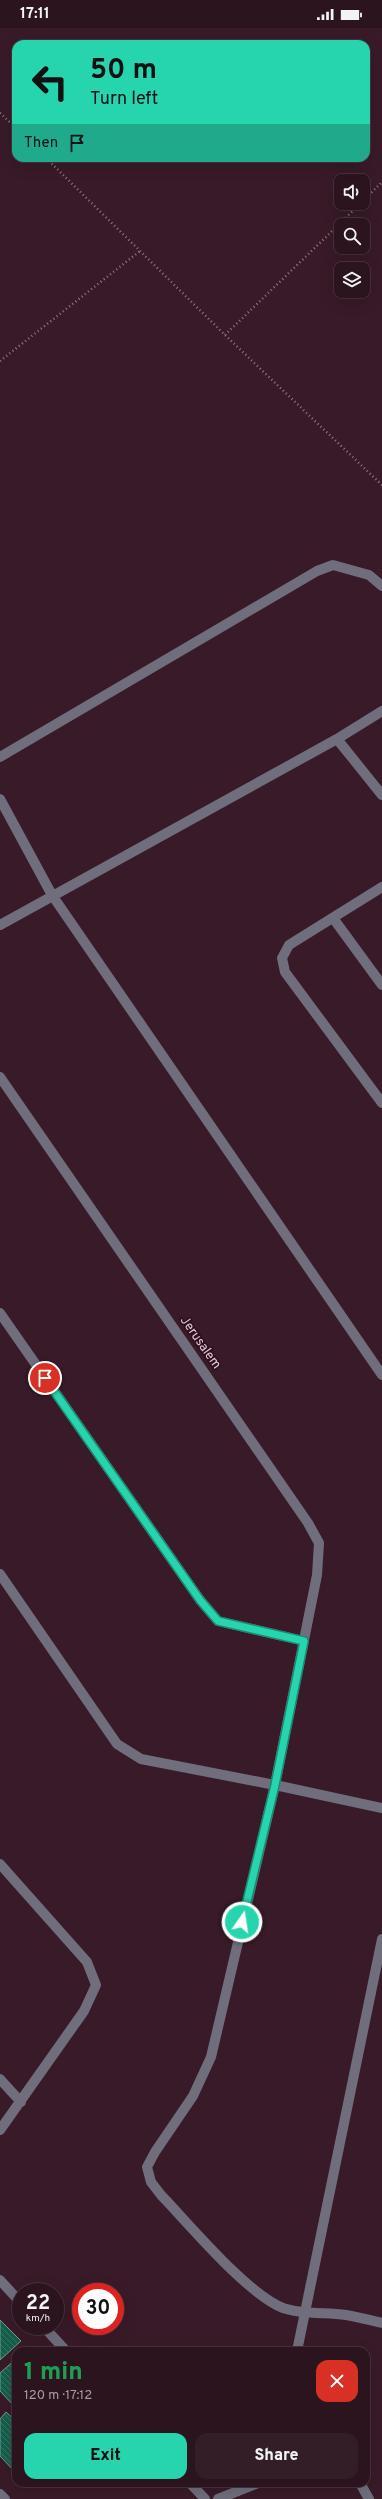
<!DOCTYPE html>
<meta charset="utf-8">
<style>
:root{--surface:#2b141e;--page:#331d27;--text:#f1f3f6;--muted:#a69ea4;--line:#47333c;--accent:#26d5ae}
body{margin:0;font-family:Overpass,sans-serif;background:var(--page);color:var(--text);height:100vh;display:flex;flex-direction:column;font-size:15px;white-space:nowrap}
*{box-sizing:border-box;margin:0}
p{font-size:13px;color:var(--muted)}
.icon{flex:none;width:22px;height:22px;fill:none;stroke:currentColor;stroke-width:2;stroke-linecap:round;stroke-linejoin:round}
.map{position:relative;flex:1;overflow:hidden}
.drawer{position:absolute;left:12px;top:2319px;width:358px;height:140px;display:flex;flex-direction:column;background:var(--surface);border-radius:12px;box-shadow:0 4px 16px #0002,0 0 0 1px var(--line)}
.drawer>*{flex:none}
.guide{position:absolute;left:12px;top:12px;width:358px;height:122px;border-radius:12px;box-shadow:0 4px 16px #0002,0 0 0 1px var(--line);background:#26d5ae;color:#111;overflow:hidden}
.tools{position:absolute;left:334px;top:146px;display:grid;gap:8px}
.tools a{display:grid;place-items:center;width:36px;height:36px;border-radius:8px;background:var(--surface);box-shadow:0 4px 16px #0002,0 0 0 1px var(--line);font-size:20px}
.speed{position:absolute;left:12px;top:2255px;display:flex;gap:8px;font-size:20px;font-weight:700;text-align:center}
.speed>*{display:grid;place-content:center;width:52px;height:52px;border-radius:50%;background:var(--surface);box-shadow:0 4px 16px #0002,0 0 0 1px var(--line);line-height:1}
.speed small{font-size:10px;font-weight:400}
.speed .limit{border:6px solid #d22;background:#fff;color:#111}
.pin{position:absolute;display:grid;place-items:center;width:34px;height:34px;color:#fff;margin:-17px;border:2px solid #fff;border-radius:50%;box-shadow:0 1px 4px #0007}
.me{position:absolute;width:44px;margin:-22px;rotate:13deg;stroke-linejoin:round;filter:drop-shadow(0 0 3px #0008)}
.turn{display:flex;align-items:center;gap:14px;height:84px;padding:0 12px;font-size:18px}
.turn .icon{width:52px;height:52px;stroke-width:2.5}
.turn b{display:block;font-size:28px;line-height:34px}
.then{display:flex;align-items:center;height:38px;padding:0 12px;background:#0003;gap:8px;font-size:15px}
.round{display:grid;place-items:center;flex:none;width:42px;height:42px;border-radius:12px;background:var(--page)}
.summary{display:flex;align-items:center;justify-content:space-between;height:68px;padding:0 12px}
h1{font-size:24px;font-weight:800;line-height:30px;color:#1e9e55}
.button{display:flex;gap:8px;margin-top:auto;padding:8px 12px}
.button a{flex:1;height:46px;border-radius:12px;background:var(--accent);color:#111;font-size:16px;font-weight:800;line-height:46px;text-align:center}
.button a+a{background:var(--page);color:var(--text)}
.status{display:flex;justify-content:space-between;align-items:center;height:28px;padding:0 20px;background:var(--surface);direction:ltr}
.status svg{height:11px;fill:currentColor}
.map>svg:first-child{display:block}
.building{fill:url(#building-back-hatch);stroke:#719d8f}
.lines{fill:none;stroke-linecap:round;stroke-linejoin:round}
.path{stroke:#937984;stroke-width:2.5;stroke-dasharray:1 3;stroke-linecap:butt}
.minor{stroke:#706e7d;stroke-width:10}
.route-casing{stroke:#198a71;stroke-width:10}
.route{stroke:#26d5ae;stroke-width:7}
.labels{text-anchor:middle;dominant-baseline:central;stroke-width:3.5;stroke-linejoin:round;paint-order:stroke}
.street-label{font-size:13px;fill:#e2cdd5;stroke:#2e101e}
</style>
<div class="status"><b>17:11</b><svg viewBox="0 0 49 12"><path d="M0 12V9h3v3zM5 12V6h3v6zM10 12V3h3v9zM15 12V0h3v12zM26 1h20v11H26zM47 4h2v5h-2z"/></svg></div>
<div class="map">
<svg width="382" height="2471" viewBox="0 0 382 2471">
<defs>
<pattern id="building-back-hatch" width="6" height="6" patternUnits="userSpaceOnUse"><rect width="6" height="6" fill="#165e4c"/><path d="M-1 5l2 2M0 0l6 6M5-1l2 2" fill="none" stroke="#387465"/></pattern>
</defs>
<rect width="100%" height="100%" fill="#391a28"/>
<path class="building" d="M0,2292L21,2313L0,2332Z
M16,2331V2380L0,2363V2345Z
M6,2384L16,2393V2445L0,2428V2391Z"/>
<g class="lines">
<path class="path" d="M0,85L16,100
M46,130L225,307L382,457
M363,173L382,154
M225,307L361,175
M0,333L140,223"/>
<path class="minor" d="M337,711L382,767
M0,729L317,543L333,537L369,547L382,558
M0,771L52,867L382,1347
M382,859L289,917L282,930L285,944L382,1075
M333,890L382,957
M0,897L337,711L382,683
M0,1049L308,1495L319,1515L317,1547L275,1757L382,1780
M0,1285L200,1572L218,1593L304,1613
M0,1546L117,1716L141,1731L275,1757L211,2029L193,2068L155,2124L147,2139L151,2154L161,2167C190,2197 246,2265 283,2280C303,2287 326,2284 346,2287C358,2289 370,2292 382,2295
M0,1836L87,1934L96,1957L84,1983L0,2102
M0,2051L21,2074
M0,2252L21,2275
M43,2298L66,2323
M297,2323L382,1911
M190,2455L205,2471
M360,2455L369,2471
M0,2466L5,2471
M218,2471L258,2455"/>
</g>
<g class="lines">
<g class="route-casing">
<path id="route" d="M45,1350L200,1572L218,1593L304,1613L275,1757L242,1894"/>
</g>
<use href="#route" class="route"/>
</g>
<g class="labels">
<g class="street-label">
<text transform="translate(200 1315) rotate(55)">Jerusalem</text>
</g>
</g>
</svg>
<div class="tools">
<a><svg class="icon" aria-label="sound" viewBox="0 0 24 24"><path d="M4 9h4l5-4v14l-5-4H4zM17 9q2 3 0 6"/></svg></a>
<a><svg class="icon" aria-label="search" viewBox="0 0 24 24"><circle cx="10" cy="10" r="6"/><path d="M15 15l6 6"/></svg></a>
<a><svg class="icon" aria-label="layers" viewBox="0 0 24 24"><path d="M12 4l9 5-9 5-9-5zM3 14l9 5 9-5"/></svg></a>
</div>
<div class="speed"><div>22<small>km/h</small></div><div class="limit">30</div></div>
<div class="pin" style="left:45px;top:1350px;background:#d93025"><svg class="icon" aria-label="arrive" viewBox="0 0 24 24"><path d="M6 21V4h12l-3 4 3 4H6"/></svg></div>
<svg class="me" style="left:242px;top:1894px" viewBox="-20 -20 40 40"><circle r="17" fill="#26d5ae" stroke="#fff" stroke-width="3"/><path d="M0-11L8 9 0 5-8 9z" fill="#fff"/></svg>
<div class="guide">
<div class="turn"><svg class="icon" aria-label="left" viewBox="0 0 24 24"><path d="M17 20v-9H6M10 6l-5 5 5 5"/></svg><div><b>50 m</b>Turn left</div></div>
<div class="then">Then<svg class="icon" aria-label="arrive" viewBox="0 0 24 24"><path d="M6 21V4h12l-3 4 3 4H6"/></svg></div>
</div>
<section class="drawer">
<div class="summary"><div><h1>1 min</h1><p>120 m · 17:12</p></div><a class="round" style="background:#d93025;color:#fff"><svg class="icon" aria-label="close" viewBox="0 0 24 24"><path d="M6 6l12 12M18 6L6 18"/></svg></a></div>
<div class="button"><a>Exit</a><a>Share</a></div>
</section>
</div>
